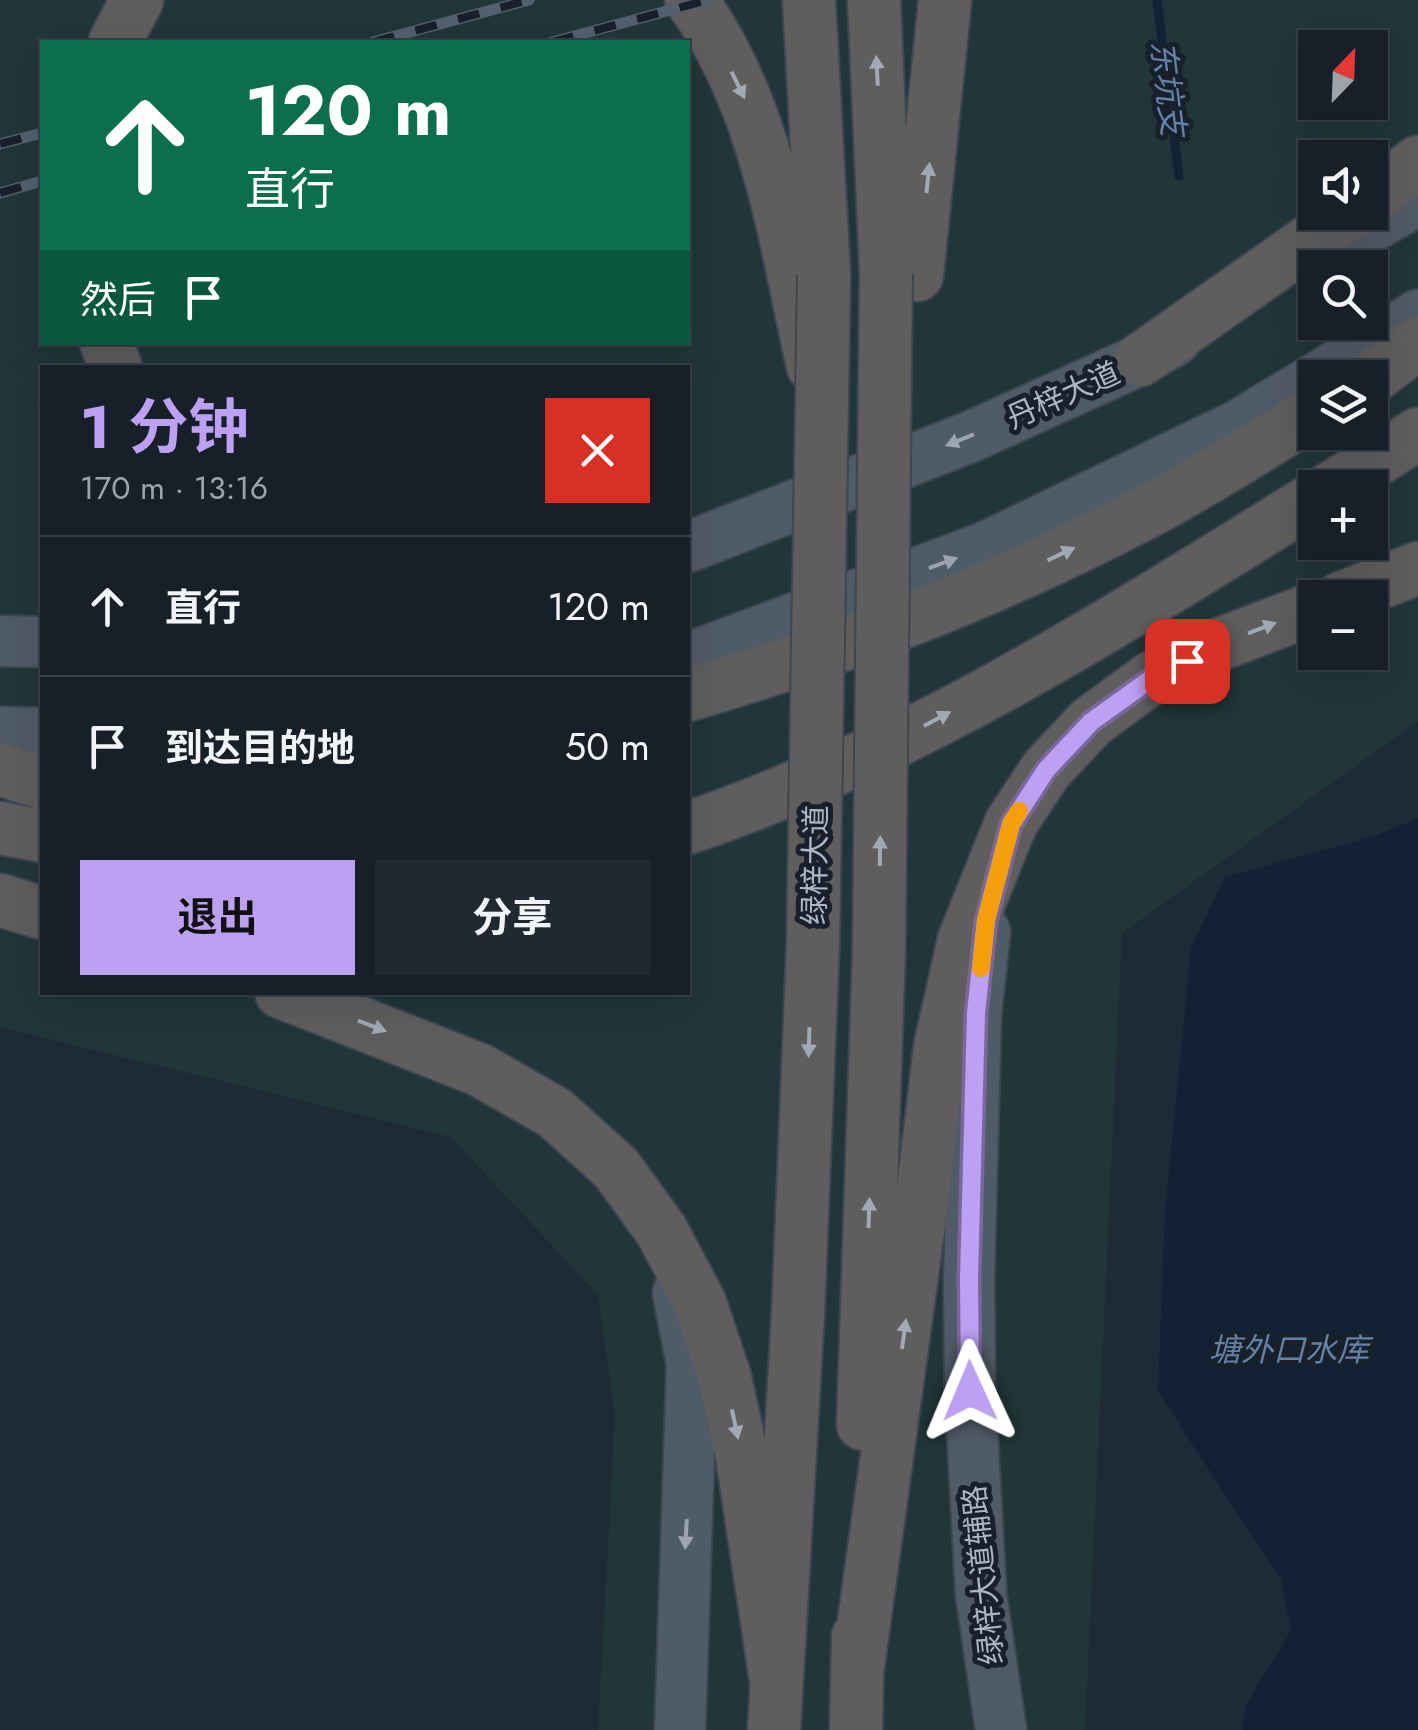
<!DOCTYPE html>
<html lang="zh">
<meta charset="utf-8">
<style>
:root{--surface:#172029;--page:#202831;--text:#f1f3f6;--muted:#9ea3a8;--line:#363e46;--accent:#bca0f2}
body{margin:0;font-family:Jost,"Noto Sans SC",sans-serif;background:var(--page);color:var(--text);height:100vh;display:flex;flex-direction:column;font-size:38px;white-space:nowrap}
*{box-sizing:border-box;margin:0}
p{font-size:32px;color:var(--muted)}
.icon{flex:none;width:55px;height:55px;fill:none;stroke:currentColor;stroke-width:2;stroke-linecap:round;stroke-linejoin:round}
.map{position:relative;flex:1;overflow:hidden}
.side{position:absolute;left:40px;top:365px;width:650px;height:630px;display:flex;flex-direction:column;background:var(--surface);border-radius:0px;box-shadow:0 10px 40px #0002,0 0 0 2px var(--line)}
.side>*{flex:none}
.banner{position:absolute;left:40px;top:40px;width:650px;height:305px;border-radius:0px;box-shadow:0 10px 40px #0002,0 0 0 2px var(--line);background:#0b6e4f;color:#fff;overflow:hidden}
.needle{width:65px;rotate:23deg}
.controls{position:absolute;left:1298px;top:30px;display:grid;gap:20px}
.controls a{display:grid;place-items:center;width:90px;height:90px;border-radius:0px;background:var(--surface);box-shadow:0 10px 40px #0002,0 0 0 2px var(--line);font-size:50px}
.pin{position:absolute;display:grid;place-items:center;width:85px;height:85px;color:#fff;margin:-42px;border-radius:20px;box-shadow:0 5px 15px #0006}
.me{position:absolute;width:110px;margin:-55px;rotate:359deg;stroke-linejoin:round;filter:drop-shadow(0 0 8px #0008)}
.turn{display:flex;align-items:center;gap:35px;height:210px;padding:0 40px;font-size:45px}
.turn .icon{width:130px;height:130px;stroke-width:2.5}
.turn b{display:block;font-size:70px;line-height:85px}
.then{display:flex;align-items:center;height:95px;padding:0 40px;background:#0003;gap:20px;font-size:38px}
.round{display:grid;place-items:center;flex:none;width:105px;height:105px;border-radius:0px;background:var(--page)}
.summary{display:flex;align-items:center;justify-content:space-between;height:170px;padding:0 40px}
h1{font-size:60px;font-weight:700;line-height:75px;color:var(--accent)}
.cta{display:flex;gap:20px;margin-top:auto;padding:20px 40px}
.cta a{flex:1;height:115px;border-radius:0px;background:var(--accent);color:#111;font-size:40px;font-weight:700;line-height:115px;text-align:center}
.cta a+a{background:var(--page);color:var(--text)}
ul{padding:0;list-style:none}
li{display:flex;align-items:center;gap:30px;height:140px;padding:0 40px;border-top:2px solid var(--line)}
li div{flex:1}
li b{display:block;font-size:38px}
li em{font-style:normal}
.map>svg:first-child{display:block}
.green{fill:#213638;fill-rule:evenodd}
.water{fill:#122134}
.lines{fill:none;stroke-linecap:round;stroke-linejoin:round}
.stream{stroke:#122134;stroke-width:9}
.primary-casing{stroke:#3c4551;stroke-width:54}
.trunk-casing{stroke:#3d4652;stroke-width:56}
.primary{stroke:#505b68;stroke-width:50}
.trunk{stroke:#5f5e5c;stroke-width:52}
.rail-casing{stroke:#54606f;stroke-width:11}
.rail{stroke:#18212b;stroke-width:8;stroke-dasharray:22;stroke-linecap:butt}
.trunk-bridge-casing{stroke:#3d4652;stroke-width:56;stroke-linecap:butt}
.trunk-bridge{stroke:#5f5e5c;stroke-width:52}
.oneway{fill:#a0a9b4}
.oneway2{fill:#9aa4b2}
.route-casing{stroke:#7a689d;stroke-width:25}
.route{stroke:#bca0f2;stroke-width:18}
.slow{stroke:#f59e0b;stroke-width:18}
.labels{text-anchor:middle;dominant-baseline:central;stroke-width:10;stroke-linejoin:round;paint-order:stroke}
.street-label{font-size:30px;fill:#acb6c4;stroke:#18212b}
.water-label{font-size:32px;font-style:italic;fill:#6382a5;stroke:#18212b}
</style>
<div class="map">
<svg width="1418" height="1730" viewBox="0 0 1418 1730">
<rect width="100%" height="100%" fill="#1f2a37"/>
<path class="green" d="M0,0H1418V721L1122,933L1085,1730H598L615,1414L598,1295L451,1137L0,1027ZM42,42H688V342H42ZM1315,48H1370V102H1315ZM1315,158H1370V212H1315ZM1315,268H1370V322H1315ZM42,368H688V992H42ZM1315,378H1370V432H1315ZM1315,488H1370V542H1315ZM1315,598H1370V652H1315Z"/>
<path class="water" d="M1418,818V1730H1242L1246,1704L1291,1631L1281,1579L1158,1392L1165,1211L1191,948L1225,877L1372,837Z"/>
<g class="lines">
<path class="stream" d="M1157,0L1179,176"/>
<g class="primary-casing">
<path id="primary" d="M1314,260L1418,200
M1317,378L1418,315
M688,547L970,437L1140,360L1175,340
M0,641L42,642
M688,658L986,547L1239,425L1315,379
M0,732L42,733
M985,932L976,1013L969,1278L970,1391L981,1594L1001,1730
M678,1293L692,1364L680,1730"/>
</g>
<g class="trunk-casing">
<path id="trunk" d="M691,0C768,105 785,242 813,366
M809,0L824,275
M874,0L886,273
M115,42L137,0
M1370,199L1418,162
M917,275L945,0
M106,342L116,368
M1140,360L1351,212
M1370,379L1418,343
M1331,488L1418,434
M1341,598L1418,568
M688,695C845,649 1000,589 1145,513C1203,483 1259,446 1315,412
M0,769L42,783
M0,828L42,836
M688,828C912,752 1115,622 1315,498
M0,900L42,913
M281,992L480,1070L555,1113L616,1168L661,1230L700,1303L725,1378L742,1456L775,1674
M863,1424L879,949
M857,1673L918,1231L940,1047L964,940L1011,823L1046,770L1091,722L1151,678L1223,643L1315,608
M774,1730L798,1314L813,944
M856,1730L858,1637"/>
</g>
<use href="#primary" class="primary"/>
<use href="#trunk" class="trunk"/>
<g class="rail-casing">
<path id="rail" d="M373,42L529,0
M552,42L708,0
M0,144L42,133
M0,193L42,181"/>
</g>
<use href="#rail" class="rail"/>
<g class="trunk-bridge-casing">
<path id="trunk-bridge" d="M813,944L824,275
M879,949L886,273"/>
</g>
<use href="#trunk-bridge" class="trunk-bridge"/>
</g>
<defs><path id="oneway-solid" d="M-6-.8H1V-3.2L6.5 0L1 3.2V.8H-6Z" transform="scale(2.5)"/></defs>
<g class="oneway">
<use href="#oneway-solid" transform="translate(877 71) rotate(-93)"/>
<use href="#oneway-solid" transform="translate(738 85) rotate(64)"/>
<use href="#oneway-solid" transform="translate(928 178) rotate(-84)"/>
<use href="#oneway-solid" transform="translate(1061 554) rotate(-26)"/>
<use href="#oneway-solid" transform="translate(1262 628) rotate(-21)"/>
<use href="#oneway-solid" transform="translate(937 719) rotate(-28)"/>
<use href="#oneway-solid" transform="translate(880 851) rotate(-89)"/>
<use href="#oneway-solid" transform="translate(372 1026) rotate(21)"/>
<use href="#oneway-solid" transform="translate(809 1042) rotate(92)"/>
<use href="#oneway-solid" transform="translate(869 1213) rotate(-88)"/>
<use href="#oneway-solid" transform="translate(904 1334) rotate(-82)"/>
<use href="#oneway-solid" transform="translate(735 1424) rotate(78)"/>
</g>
<g class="oneway2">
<use href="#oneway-solid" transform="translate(960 440) rotate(158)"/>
<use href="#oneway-solid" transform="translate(943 563) rotate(-20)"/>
<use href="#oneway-solid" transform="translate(686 1534) rotate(93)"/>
</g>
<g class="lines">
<g class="route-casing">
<path id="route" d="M970,1391L969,1278L976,1013L986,920L1011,824L1046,770L1091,722L1152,678L1187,661"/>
</g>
<use href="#route" class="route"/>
<path class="slow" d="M981,968L986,920L1011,824L1019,811"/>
</g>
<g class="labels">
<g class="street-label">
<text transform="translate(1063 395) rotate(-24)">丹梓大道</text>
<text transform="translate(815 865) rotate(-89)">绿梓大道</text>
<text transform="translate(983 1575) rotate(-96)">绿梓大道辅路</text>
</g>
<g class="water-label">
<text transform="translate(1168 88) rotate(83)">东坑支</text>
<text x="1289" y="1350">塘外口水库</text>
</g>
</g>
</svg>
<div class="controls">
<a><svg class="needle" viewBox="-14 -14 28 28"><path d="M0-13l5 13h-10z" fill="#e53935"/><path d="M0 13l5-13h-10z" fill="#9ea3a8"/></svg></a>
<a><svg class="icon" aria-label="sound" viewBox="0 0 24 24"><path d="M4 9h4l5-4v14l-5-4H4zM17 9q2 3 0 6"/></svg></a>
<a><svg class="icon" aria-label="search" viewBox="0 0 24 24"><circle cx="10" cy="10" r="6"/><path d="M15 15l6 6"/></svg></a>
<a><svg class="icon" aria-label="layers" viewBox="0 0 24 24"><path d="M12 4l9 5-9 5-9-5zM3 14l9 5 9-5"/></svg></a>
<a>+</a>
<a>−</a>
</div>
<div class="pin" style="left:1187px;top:661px;background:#d93025"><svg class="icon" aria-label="arrive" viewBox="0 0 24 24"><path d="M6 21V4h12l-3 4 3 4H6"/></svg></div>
<svg class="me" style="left:970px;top:1391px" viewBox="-20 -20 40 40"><path d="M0-17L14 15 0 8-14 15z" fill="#bca0f2" stroke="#fff" stroke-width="4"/></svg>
<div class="banner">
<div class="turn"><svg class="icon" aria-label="ahead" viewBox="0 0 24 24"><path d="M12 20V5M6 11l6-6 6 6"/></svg><div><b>120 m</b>直行</div></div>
<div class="then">然后<svg class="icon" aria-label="arrive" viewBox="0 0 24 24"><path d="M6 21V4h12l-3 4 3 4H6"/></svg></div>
</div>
<section class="side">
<div class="summary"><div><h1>1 分钟</h1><p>170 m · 13:16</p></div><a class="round" style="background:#d93025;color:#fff"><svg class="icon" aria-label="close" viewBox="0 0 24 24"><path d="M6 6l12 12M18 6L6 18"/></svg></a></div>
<ul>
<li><svg class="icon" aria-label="ahead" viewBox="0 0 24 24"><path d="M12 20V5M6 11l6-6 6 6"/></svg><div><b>直行</b></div><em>120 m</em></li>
<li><svg class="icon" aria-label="arrive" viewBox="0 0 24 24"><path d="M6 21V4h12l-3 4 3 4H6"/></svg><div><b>到达目的地</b></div><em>50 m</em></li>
</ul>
<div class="cta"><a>退出</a><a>分享</a></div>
</section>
</div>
